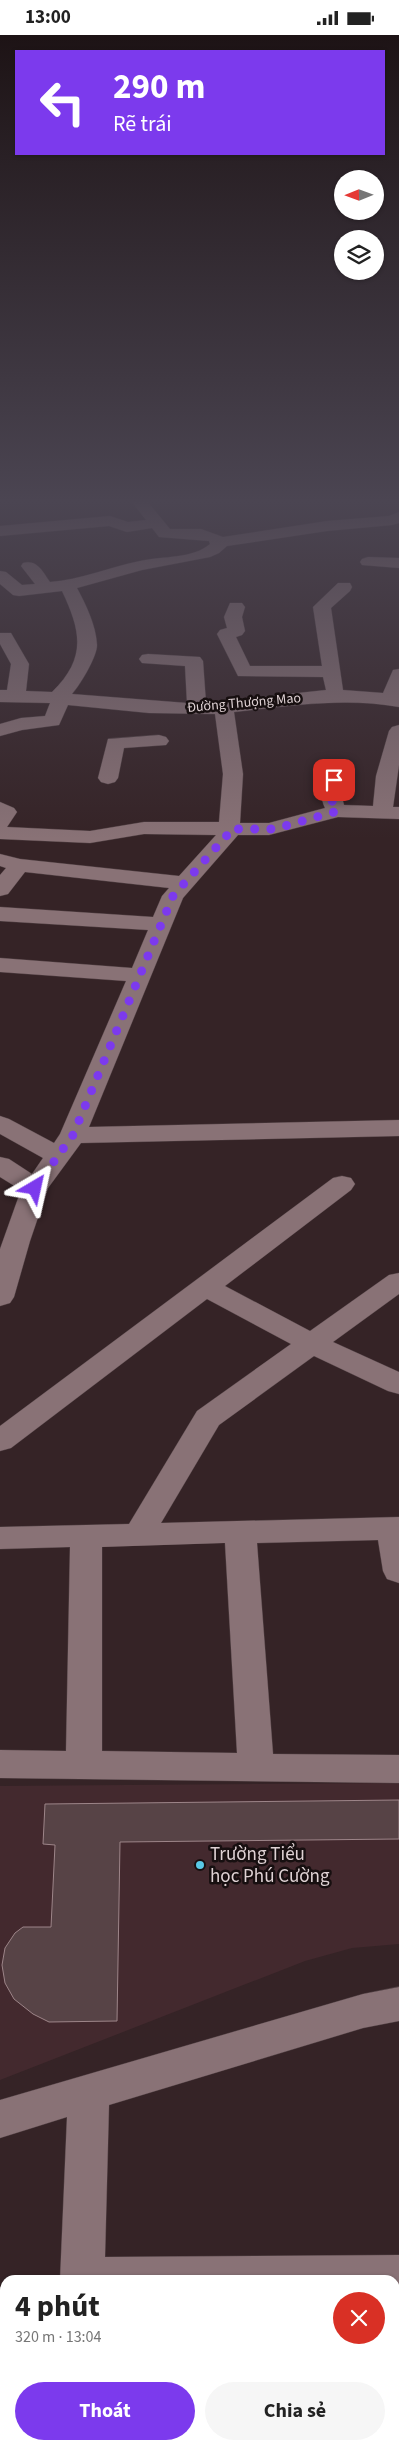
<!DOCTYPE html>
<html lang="vi">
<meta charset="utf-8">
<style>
:root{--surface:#fff;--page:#f6f6f6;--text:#222;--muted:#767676;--accent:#7c3aed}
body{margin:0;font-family:"Source Sans 3",sans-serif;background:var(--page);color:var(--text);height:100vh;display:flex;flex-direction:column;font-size:19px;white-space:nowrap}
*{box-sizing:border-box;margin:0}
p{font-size:16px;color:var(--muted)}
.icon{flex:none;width:28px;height:28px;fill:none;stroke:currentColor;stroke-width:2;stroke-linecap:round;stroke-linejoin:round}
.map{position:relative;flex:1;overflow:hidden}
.details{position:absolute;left:0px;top:2240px;width:400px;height:175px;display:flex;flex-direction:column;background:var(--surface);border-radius:15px 15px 0 0;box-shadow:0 1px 4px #0004}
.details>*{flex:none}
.guide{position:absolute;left:15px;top:15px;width:370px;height:105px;border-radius:0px;box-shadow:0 1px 4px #0004;background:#7c3aed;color:#fff;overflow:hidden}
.needle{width:32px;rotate:269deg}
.tools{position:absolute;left:334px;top:135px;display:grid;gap:10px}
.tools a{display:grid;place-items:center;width:50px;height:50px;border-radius:50%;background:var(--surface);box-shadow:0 1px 4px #0004;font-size:25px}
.pin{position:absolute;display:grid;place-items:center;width:42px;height:42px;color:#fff;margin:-21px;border-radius:10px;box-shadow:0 2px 8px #0006}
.me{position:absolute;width:55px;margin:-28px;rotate:36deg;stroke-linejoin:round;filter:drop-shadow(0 0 4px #0008)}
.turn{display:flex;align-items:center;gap:18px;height:105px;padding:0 15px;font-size:22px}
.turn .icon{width:65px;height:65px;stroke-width:2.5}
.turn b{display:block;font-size:35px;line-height:42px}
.round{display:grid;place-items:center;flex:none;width:52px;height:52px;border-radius:26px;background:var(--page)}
.overview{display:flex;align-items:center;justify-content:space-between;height:85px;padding:0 15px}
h1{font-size:30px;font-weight:700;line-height:38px}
.cta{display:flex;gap:10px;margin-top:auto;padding:10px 15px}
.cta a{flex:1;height:58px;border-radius:30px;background:var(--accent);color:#fff;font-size:20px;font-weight:700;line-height:58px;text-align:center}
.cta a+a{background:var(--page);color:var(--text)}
.status{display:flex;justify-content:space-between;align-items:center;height:35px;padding:0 25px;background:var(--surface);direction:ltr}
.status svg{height:14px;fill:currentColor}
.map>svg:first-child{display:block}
.built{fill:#43292e}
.building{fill:#574346;stroke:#9d8589}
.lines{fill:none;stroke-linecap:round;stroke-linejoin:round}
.minor-casing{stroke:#4f3f42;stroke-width:1}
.minor{fill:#897276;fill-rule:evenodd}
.route{stroke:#7c3aed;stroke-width:9;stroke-dasharray:0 16.2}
.poi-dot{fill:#59c8e5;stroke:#170f10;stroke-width:2}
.labels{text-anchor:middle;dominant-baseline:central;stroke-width:5;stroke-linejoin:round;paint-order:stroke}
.far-street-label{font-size:14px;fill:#dfd2d4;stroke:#170f10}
.near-poi-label{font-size:19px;fill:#dfd2d4;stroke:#170f10;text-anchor:start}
</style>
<div class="status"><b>13:00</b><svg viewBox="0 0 49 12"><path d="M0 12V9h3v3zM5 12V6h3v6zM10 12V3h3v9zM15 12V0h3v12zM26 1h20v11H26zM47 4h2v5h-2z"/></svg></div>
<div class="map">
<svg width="399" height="2415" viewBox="0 0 399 2415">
<rect width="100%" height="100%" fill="#352326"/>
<path class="built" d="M399,1748V1909L352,1913L305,1926L0,2045V1751Z"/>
<path class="building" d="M399,1765V1804L120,1807L117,1986L49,1987L33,1979L14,1964L5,1948L2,1930L5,1913L15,1898L23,1892H51L55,1810L43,1809L45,1769Z"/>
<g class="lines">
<g class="minor-casing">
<path id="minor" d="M131,466H147L170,494H201L223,502L327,486L389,481L399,477V488L392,490L327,496L227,511L219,518L210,522L142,535L77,553C86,570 96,590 97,610C97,622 80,650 72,659L187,668L185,631L142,628L139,624L142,620L148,619L200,622L203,626L206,668L326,655L323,642L238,641L217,599L220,595L227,593L224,582L230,568H242L245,572L242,582L245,596L242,600L236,602L250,631H322L313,572L338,548H350L352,552L350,556L331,573L343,655L383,658L393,635L399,634V672C343,662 290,671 234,677L243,739L240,788H269L325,773C320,763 320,750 327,741L334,739L341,741L344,745L342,762L344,770L373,771L376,741L389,696L392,692L399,690V730L393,772H399V784L338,782L269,800H238L183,863L89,1092L399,1085V1101L81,1108L48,1153L30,1206L14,1262L10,1268L0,1271V1214L21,1155L0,1142V1122L9,1124L32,1139L43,1123L0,1099V1081L9,1084L54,1108L60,1099L126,946L0,937V923L132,933L148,895L0,886V872L153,882L162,861L169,853L25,837L8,859L0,861V840L6,833L0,831V819L20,824L179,841L216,800L144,799L90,808L0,804V767L14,773L17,777L7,792L90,796L144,787H219L223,739L215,679L149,678L68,670L59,690L22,695L0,701V689L21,683L45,681L50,668L0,667V655H7L11,629L0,609V598H11L29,629L26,656L52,657C87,623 81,596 62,556L19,561L13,560L0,549V536L6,537L22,550L35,549L21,531L23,528C37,524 43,537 50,547C80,545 110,532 140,526C162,521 193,524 210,509L209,506L159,502L152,493L127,497L109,491L0,501V491L110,481L128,487L146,485Z
M368,522L399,523V533L362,530L360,527L362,524Z
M159,700L166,702L169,706L166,710L124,713L118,743L115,747L108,749L101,747L98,743L108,704Z
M342,1141L351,1143L355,1149L351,1155L225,1251L310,1296L389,1240L399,1238V1259L333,1307L399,1337V1359L388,1356L314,1321L219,1390L161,1488L399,1482V1548L387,1544L383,1536L378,1505L257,1508L273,1719L399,1720V1748L0,1743V1715L66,1716L70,1512L0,1514V1492L129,1489L197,1376L291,1309L207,1264L11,1413L0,1416V1391L333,1143ZM225,1508L237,1718L102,1716V1512Z
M399,1952V1986L363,1993L109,2070L105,2222L399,2220V2262H395V2245H60L67,2082L0,2103V2065L363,1959Z
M52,2410H100V2415H52Z
M232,2410H280V2415H232Z"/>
</g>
<use href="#minor" class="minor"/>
</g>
<linearGradient id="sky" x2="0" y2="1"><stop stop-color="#1d1315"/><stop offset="0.58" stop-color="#4b4552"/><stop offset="1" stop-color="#4b4552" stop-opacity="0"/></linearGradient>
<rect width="399" height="804" fill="url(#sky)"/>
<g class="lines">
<path class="route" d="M35,1153L73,1100L173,861L229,798L230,794H274L338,776C329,766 331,758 334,745"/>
</g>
<circle class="poi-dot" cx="200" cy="1830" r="5"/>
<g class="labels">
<g class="far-street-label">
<text transform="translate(244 668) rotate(-5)">Đường Thượng Mao</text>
</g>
<g class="near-poi-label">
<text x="210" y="1819">Trường Tiểu<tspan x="210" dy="22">học Phú Cường</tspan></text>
</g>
</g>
</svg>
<div class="tools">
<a><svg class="needle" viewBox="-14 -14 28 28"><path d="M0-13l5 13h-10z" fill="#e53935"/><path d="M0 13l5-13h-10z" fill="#767676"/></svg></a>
<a><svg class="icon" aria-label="layers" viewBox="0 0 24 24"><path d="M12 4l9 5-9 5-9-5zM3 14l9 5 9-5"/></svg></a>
</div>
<div class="pin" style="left:334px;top:745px;background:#d93025"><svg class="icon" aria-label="arrive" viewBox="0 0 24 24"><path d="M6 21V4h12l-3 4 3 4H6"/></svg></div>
<svg class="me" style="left:35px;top:1153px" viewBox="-20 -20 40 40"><path d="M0-17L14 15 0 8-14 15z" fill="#7c3aed" stroke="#fff" stroke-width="4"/></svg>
<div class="guide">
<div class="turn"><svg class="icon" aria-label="left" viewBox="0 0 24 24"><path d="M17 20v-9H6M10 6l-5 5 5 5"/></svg><div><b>290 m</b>Rẽ trái</div></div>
</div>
<section class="details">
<div class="overview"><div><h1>4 phút</h1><p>320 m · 13:04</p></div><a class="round" style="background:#d93025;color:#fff"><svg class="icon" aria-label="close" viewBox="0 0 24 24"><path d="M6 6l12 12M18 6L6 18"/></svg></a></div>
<div class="cta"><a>Thoát</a><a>Chia sẻ</a></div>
</section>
</div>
